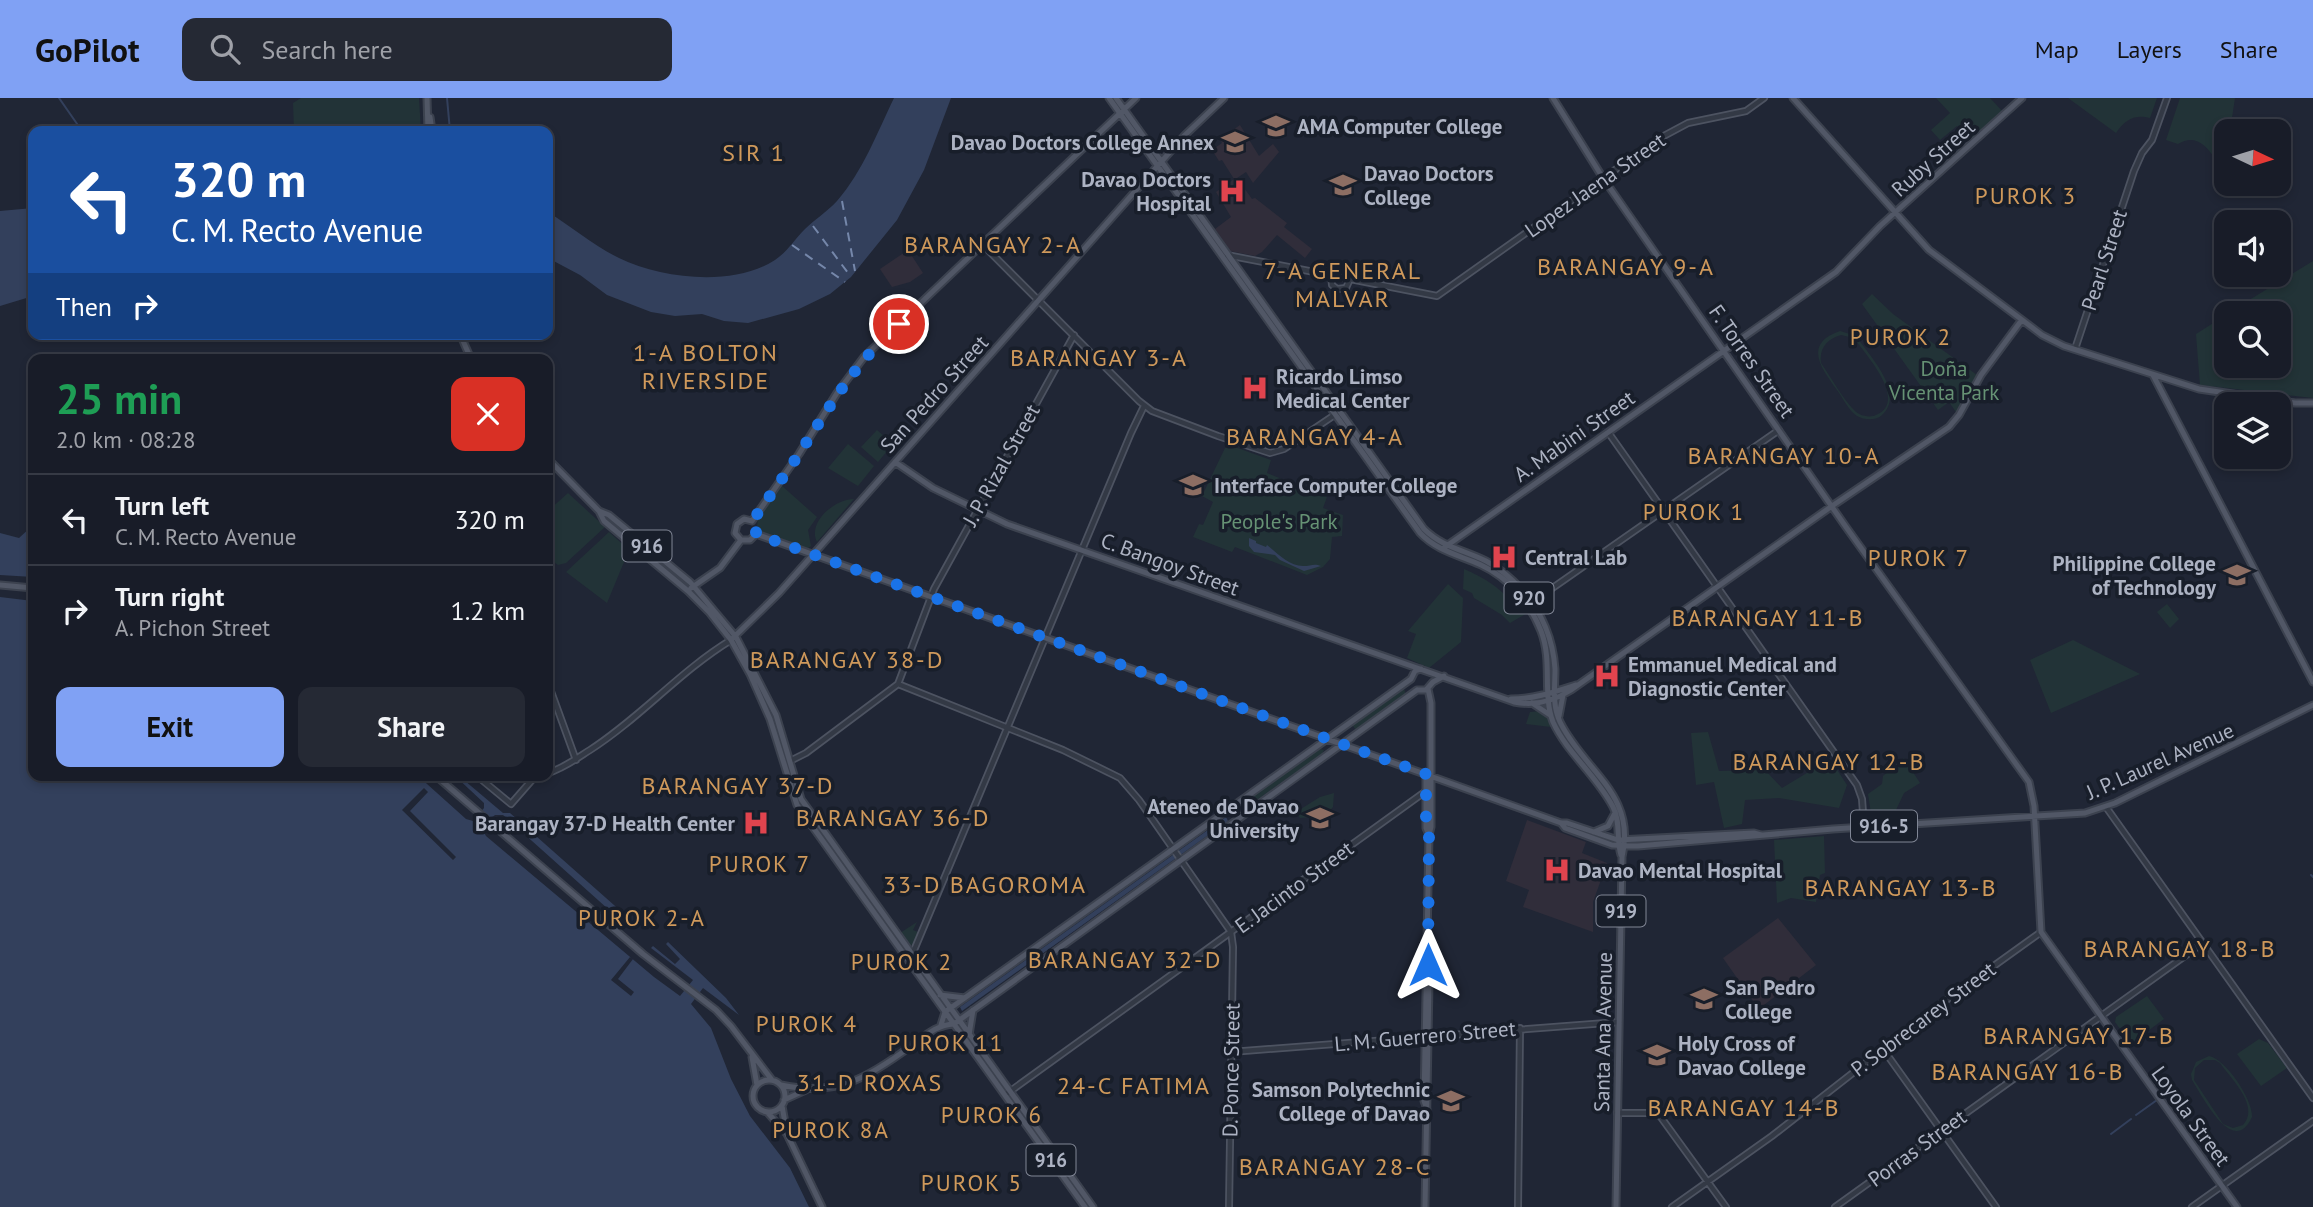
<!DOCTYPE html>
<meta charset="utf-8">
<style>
:root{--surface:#181c28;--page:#252934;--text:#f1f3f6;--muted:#9fa1a8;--line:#363a45;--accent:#80a1f4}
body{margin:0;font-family:"PT Sans",sans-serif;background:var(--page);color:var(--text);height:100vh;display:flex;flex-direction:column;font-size:26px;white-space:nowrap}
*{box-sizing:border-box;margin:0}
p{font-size:23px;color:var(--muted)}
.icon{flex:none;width:38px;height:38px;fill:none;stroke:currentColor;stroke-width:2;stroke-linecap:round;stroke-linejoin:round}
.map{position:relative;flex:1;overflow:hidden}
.sheet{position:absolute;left:28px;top:256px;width:525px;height:427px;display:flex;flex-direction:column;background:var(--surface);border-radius:14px;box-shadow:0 4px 10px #0003,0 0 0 2px var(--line)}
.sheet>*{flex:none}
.guide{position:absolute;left:28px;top:28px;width:525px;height:214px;border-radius:14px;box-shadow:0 4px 10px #0003,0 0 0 2px var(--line);background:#1a4fa0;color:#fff;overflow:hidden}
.needle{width:46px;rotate:94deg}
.fabs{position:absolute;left:2214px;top:21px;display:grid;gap:14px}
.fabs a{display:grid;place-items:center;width:77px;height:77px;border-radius:14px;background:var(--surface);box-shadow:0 4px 10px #0003,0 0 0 2px var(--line);font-size:35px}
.pin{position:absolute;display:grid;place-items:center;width:60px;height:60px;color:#fff;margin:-30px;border:4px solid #fff;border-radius:50%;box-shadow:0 2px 7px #0007}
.me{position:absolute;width:77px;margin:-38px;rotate:0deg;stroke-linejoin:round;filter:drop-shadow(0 0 5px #0008)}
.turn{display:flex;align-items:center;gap:24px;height:147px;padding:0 28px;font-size:32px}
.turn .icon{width:91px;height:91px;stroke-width:2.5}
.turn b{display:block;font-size:49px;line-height:60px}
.then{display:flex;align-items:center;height:66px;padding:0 28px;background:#0003;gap:14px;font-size:26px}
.round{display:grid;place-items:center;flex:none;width:74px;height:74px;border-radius:14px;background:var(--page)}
.head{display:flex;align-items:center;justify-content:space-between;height:119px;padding:0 28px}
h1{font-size:42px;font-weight:600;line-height:52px;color:#1e9e55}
.primary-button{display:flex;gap:14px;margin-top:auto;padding:14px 28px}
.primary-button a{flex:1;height:80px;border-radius:14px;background:var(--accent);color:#111;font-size:28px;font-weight:600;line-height:80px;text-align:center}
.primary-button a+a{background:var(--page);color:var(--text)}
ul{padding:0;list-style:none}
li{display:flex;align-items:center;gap:21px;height:91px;padding:0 28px;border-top:2px solid var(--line)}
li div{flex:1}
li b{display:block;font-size:26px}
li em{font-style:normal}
header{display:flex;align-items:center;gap:42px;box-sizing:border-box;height:98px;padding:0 35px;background:var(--accent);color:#111}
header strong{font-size:33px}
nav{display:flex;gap:38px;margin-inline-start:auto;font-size:24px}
.search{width:490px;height:63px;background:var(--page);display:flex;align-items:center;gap:18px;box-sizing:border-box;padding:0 24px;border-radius:14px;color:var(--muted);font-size:26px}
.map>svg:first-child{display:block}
.medical{fill:#302d3a}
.green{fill:#223337;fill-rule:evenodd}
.water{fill:#33405c}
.pier{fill:#202635}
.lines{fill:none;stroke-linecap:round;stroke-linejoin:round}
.stream{stroke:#33405c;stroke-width:2}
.ferry{stroke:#7587aa;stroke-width:2;stroke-dasharray:9 7;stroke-linecap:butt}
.minor-casing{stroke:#4d5361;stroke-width:8}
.major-casing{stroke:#3c424f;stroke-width:9}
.minor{stroke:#333945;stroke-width:4.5}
.major{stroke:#515766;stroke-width:5}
.route{stroke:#1a73e8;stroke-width:12;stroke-dasharray:0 21.6}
.labels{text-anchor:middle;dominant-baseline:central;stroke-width:7;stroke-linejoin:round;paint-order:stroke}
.shield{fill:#181e2a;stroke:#808695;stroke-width:2}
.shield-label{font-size:19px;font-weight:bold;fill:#adb3c3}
.poi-label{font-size:21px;font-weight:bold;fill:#adb3c3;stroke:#181e2a;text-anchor:start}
.street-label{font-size:21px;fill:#adb3c3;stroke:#181e2a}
.park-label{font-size:21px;fill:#669274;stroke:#181e2a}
.neighbourhood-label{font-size:23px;letter-spacing:2px;fill:#cf995b;stroke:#181e2a}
.quarter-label{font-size:24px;letter-spacing:2px;fill:#cf995b;stroke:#181e2a}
</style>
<header>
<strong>GoPilot</strong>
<div class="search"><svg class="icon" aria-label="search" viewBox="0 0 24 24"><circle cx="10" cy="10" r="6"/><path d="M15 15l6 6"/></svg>Search here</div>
<nav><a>Map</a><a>Layers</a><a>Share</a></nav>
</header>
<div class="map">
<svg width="2313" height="1109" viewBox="0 0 2313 1109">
<rect width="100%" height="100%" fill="#202635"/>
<path class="medical" d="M1240,27L1259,58L1273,46L1279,54L1253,85L1246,74L1237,80L1252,101L1255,100L1287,125L1284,129L1312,151L1305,160L1277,137L1262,154L1255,158L1230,153L1215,131L1231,119L1216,94L1234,81L1222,62L1219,63L1212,52L1222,45L1220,41Z
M908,152L923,175L910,184L892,189L880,171Z
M1527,722L1586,744L1582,755L1607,765L1593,804V834L1523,809L1529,792L1506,783Z
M1778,820L1816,867L1764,907H1756L1723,860Z"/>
<path class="green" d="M301,0H419L421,33H294L293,5Z
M1936,0H1990L2004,15L1971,44L1957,28L1940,42L1931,32L1950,15Z
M2068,0H2157L2150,20C2134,16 2125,22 2116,35Z
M2180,0H2235L2230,33H2226V61H2215C2206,46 2194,36 2178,46L2166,42Z
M2313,163V300L2200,287L2196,236L2226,217V268H2278V215H2228Z
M1872,196L1893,216L1977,277L1956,314L1949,304L1938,312L1862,206Z
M1840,233L1856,238C1869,257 1906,295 1882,317C1876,323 1864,322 1857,318C1849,313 1843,300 1837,292C1822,271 1802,246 1840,233ZM1841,237L1854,240C1865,256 1909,303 1876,317C1870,320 1861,318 1856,314C1843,302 1831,279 1821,265C1819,250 1827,241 1841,237Z
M877,332L893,346L878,364L861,349Z
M848,346L874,368L858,388L828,370Z
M1232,348L1271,362L1267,375L1327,399L1323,410L1343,417L1342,438L1332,439L1330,461L1323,469L1307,477L1235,449L1232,454L1193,439L1199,426L1203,427L1213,404L1202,398L1225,350Z
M781,387L817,419L808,432L811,448L807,451L762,434L757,428L758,421Z
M568,395L605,429L566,465L558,467L548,460V413Z
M854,401L817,444C807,424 835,401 854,401Z
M609,434L629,452L607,505L566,474Z
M1464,471C1484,480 1499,488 1513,506L1520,501L1529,514L1510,525L1502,517L1474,500L1472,495L1463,491Z
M1448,486L1463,500L1461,544L1429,570L1407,560L1416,536L1408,533Z
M2167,506L2179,521L2170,530L2157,514Z
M2073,542L2140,576L2051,615L2030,562Z
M1404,591L1406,597L1357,633L1352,627Z
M1541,613L1549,618L1551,629L1526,626L1530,614Z
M1708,634L1719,673L1765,672L1782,690L1830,661L1847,687L1839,710L1779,700L1745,702L1742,726L1724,730L1714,684L1696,687L1691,635Z
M1319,651L1324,652L1322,656L1248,708H1244L1245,703Z
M1904,660L1920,685L1904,695L1896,712L1871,715L1868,696L1882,686L1883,678Z
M1334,695L1333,709L1325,718L1300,720L1296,714L1320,699Z
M1824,738L1825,775L1820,777L1816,804L1791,800L1777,805L1774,742Z
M917,824L913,832L918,834L913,846L910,848L900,835Z
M2147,898L2164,921L2133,944L2129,943L2115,924L2116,919Z
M2259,941L2268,945L2287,970L2261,988L2237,956Z
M2209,958C2226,961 2253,1002 2252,1019C2233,1060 2203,999 2192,982L2191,976L2196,964ZM2204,962H2215L2220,965C2232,982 2260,1008 2243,1027L2233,1030L2223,1026L2194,982L2195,970Z"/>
<path class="water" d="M894,0H951L924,72L897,122L851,179L830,196L799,211L748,225L724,223L702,216L675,218L651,214L607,197L580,177L548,160V114C572,129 594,148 619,160C663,181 733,189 775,162C788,153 794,142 805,131C815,121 827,114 837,103C863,73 877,35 894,0Z
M33,110V198L0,208V113Z
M31,429H33V479L0,477V435L19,440Z
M1249,440L1256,443V445L1266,449L1267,447C1277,455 1289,468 1303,468C1311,468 1314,465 1321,468L1304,473L1280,462L1275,457L1254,454L1249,448Z
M0,499L33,503V677H417L466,721L473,723L484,710V705L454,677H458L503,715H510L632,823L627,828L503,717H495C488,723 480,729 486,738L654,879L680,898L693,882L651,850L653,848L675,866L680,861L666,846L668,844L726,900L739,917L703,890L691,906L711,930L731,981L750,1018L790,1070L809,1109H0Z
M1226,719L1228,723L962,913L960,909Z"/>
<path class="pier" d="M424,690L428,694L410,713L456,759L453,762L402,712Z
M630,859L633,861L618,881L634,894L631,898L611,882Z"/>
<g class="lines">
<path class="stream" d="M59,0L82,33
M447,0L450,33
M2311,777L2313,779
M2136,1017L2157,1002
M2111,1036L2131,1021"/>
<path class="ferry" d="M842,103L855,173
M813,128L851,179
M792,147L845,184"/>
<g class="minor-casing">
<path id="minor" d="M983,147L1139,303L1152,313L1218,338L1270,355L1284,351L1336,316
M1227,157L1437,198L1660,40L1688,25L1746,13L1764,0
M1331,177L1332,187L1337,191L1346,190L1350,181
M2075,251L2134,73L2142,55L2152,42L2167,0
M1608,334L1857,687L1862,701L1864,729
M1531,505L1779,332
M548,585L576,662
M898,586L1063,652L1120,680L1139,702L1231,834L1233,849L1229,1109
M790,663L806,655L898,586L934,491L1074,237
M548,675C564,670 576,661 590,652C640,620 680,573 731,542
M476,677L511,706L532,682L542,677
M2106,709L2313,1000
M912,857L1131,335L1144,308
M1883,951L1996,1109
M1231,954L1619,924
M1005,997L1426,693
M1617,1015H1652L1660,1018L1726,1109
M1518,1109L1520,930
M1672,1109L1772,1038L1945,903L2041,834
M1835,1109L2203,845
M2192,1109L2313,1023"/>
</g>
<g class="major-casing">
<path id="major" d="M427,0L428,33
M1109,0L1420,435C1437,453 1459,457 1481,467C1509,480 1530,505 1541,533C1553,564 1542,595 1553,624C1567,655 1597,678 1613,709C1621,724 1616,741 1621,757
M1116,0L1424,431C1442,449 1464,452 1486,463C1500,470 1512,481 1523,493C1542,515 1553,542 1555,571C1555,589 1552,607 1560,624C1584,673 1637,696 1622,759L1616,1109
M1553,0L1603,80L1846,429L2029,684L2034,708L2041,834L2237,1109
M1793,0L1929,152L2042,237L2064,248L2199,291L2295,305H2313
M430,19L432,33
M460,236L471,261
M2153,277L2313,584
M548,361L599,413L604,423L688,493L709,514L731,542L750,576L770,621L797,707L1085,1109
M895,364L933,390L1007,426L1514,604C1534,608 1554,603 1571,592L1832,408L1949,329L1959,317L1981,277L2021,223
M599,413L609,417L690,484L736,539L776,617L801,701L1093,1109
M752,423L799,356L837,295L864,259L1136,0
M756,436L1561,725H1567L1618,742L1754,735L1761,737
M741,442L735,435L737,426L744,421L752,423
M741,442H750L756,436
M1445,449L1836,174L1880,128L2022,0
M0,487L33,490
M691,490L720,470L741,442
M733,540L779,495L1185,37L1224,0
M1417,592H1426L1433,584L1444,578
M1511,601C1534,601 1554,594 1576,587
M1532,605L1550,617
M1559,618L1563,597
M1426,676V730L1429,737
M435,677L643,856L716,912L731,928L772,982
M1561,725L1565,730L1612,747L1638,748L1833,731L2085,715L2115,705L2313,607
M1594,734L1608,728L1615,715
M940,897L965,900
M941,927L945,914L1411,581L1415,573L1421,571
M969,937L973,912
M752,959L757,987
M753 998a16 16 0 1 1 32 0a16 16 0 1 1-32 0Z
M781,987C836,999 868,980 911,948C925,938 936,927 954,926L1417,592
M784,1002L806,992
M782,1008L787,1036L822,1109
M1427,1011L1424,1003L1429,737L1431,729V605L1428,591
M768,1015L785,1034
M1425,1109L1429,884"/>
</g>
<use href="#minor" class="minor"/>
<use href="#major" class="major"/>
</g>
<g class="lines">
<path class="route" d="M899,226C853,268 832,305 799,356C784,379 767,401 752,424L756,428V436L1426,676V730L1429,737L1428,867"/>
</g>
<defs>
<g id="university-bare" transform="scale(2.1)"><path d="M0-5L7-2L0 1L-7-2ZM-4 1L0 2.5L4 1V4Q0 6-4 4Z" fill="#8d6e63" stroke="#181e2a" stroke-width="2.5" paint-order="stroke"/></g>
<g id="hospital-bare" transform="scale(2.1)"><path d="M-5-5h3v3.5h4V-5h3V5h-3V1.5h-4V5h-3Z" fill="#e0444e" stroke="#181e2a" stroke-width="2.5" paint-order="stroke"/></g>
</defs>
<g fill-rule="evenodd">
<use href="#university-bare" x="1276" y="28"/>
<use href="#university-bare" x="1235" y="44"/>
<use href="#university-bare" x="1343" y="87"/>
<use href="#hospital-bare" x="1232" y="93"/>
<use href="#hospital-bare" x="1255" y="290"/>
<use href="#university-bare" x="1193" y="387"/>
<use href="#hospital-bare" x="1504" y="459"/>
<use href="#university-bare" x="2237" y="477"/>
<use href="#hospital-bare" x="1607" y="578"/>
<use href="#university-bare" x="1320" y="720"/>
<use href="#hospital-bare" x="756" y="725"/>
<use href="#hospital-bare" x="1557" y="772"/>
<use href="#university-bare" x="1704" y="901"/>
<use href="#university-bare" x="1657" y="957"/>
<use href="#university-bare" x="1451" y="1003"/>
</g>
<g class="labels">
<g class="shield">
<rect x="622.5" y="432.5" width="49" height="31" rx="5"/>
<rect x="1504.5" y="484.5" width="49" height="31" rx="5"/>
<rect x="1851" y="712.5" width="66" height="31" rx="5"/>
<rect x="1596.5" y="797.5" width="49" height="31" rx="5"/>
<rect x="1026.5" y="1046.5" width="49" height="31" rx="5"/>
</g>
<g class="shield-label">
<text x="647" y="448">916</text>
<text x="1529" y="500">920</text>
<text x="1884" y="728">916-5</text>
<text x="1621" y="813">919</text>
<text x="1051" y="1062">916</text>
</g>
<g class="poi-label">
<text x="1297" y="28">AMA Computer College</text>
<text x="1214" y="44" text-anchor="end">Davao Doctors College Annex</text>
<text x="1364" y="75">Davao Doctors<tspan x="1364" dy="24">College</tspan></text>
<text x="1211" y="81" text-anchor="end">Davao Doctors<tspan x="1211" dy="24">Hospital</tspan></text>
<text x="1276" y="278">Ricardo Limso<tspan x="1276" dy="24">Medical Center</tspan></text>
<text x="1214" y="387">Interface Computer College</text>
<text x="1525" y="459">Central Lab</text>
<text x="2216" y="465" text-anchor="end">Philippine College<tspan x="2216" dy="24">of Technology</tspan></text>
<text x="1628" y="566">Emmanuel Medical and<tspan x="1628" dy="24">Diagnostic Center</tspan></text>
<text x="1299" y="708" text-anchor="end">Ateneo de Davao<tspan x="1299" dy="24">University</tspan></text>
<text x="735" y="725" text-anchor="end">Barangay 37-D Health Center</text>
<text x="1578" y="772">Davao Mental Hospital</text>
<text x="1725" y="889">San Pedro<tspan x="1725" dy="24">College</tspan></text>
<text x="1678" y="945">Holy Cross of<tspan x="1678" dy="24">Davao College</tspan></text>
<text x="1430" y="991" text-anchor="end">Samson Polytechnic<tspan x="1430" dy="24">College of Davao</tspan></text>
</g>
<g class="street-label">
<text transform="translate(1933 60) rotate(-42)">Ruby Street</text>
<text transform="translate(1595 87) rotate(-35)">Lopez Jaena Street</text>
<text transform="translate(2104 162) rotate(-72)">Pearl Street</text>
<text transform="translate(1752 263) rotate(55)">F. Torres Street</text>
<text transform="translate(934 296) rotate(-48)">San Pedro Street</text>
<text transform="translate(1574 338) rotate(-35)">A. Mabini Street</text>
<text transform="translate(1001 367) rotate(-61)">J. P. Rizal Street</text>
<text transform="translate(1170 466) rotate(20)">C. Bangoy Street</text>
<text transform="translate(2160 663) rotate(-24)">J. P. Laurel Avenue</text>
<text transform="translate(1294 789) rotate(-36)">E. Jacinto Street</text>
<text transform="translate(1923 921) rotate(-37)">P. Sobrecarey Street</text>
<text transform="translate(1603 934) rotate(-89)">Santa Ana Avenue</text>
<text transform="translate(1425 938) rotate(-5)">L. M. Guerrero Street</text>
<text transform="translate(1231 972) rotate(-89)">D. Ponce Street</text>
<text transform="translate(2191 1018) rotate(54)">Loyola Street</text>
<text transform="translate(1917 1050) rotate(-36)">Porras Street</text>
</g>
<g class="park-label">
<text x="1944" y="270">Doña<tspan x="1944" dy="24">Vicenta Park</tspan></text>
<text x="1279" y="423">People's Park</text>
</g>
<g class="neighbourhood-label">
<text x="2026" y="97">PUROK 3</text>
<text x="1901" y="238">PUROK 2</text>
<text x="1694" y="413">PUROK 1</text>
<text x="1919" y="459">PUROK 7</text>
<text x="760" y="765">PUROK 7</text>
<text x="642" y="819">PUROK 2-A</text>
<text x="902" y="863">PUROK 2</text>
<text x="807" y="925">PUROK 4</text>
<text x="946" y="944">PUROK 11</text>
<text x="992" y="1016">PUROK 6</text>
<text x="831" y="1031">PUROK 8A</text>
<text x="972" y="1084">PUROK 5</text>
</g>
<g class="quarter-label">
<text x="754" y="54">SIR 1</text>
<text x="993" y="146">BARANGAY 2-A</text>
<text x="1626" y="168">BARANGAY 9-A</text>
<text x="1343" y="172">7-A GENERAL<tspan x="1343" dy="28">MALVAR</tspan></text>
<text x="706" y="254">1-A BOLTON<tspan x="706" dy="28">RIVERSIDE</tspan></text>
<text x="1099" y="259">BARANGAY 3-A</text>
<text x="1315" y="338">BARANGAY 4-A</text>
<text x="1784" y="357">BARANGAY 10-A</text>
<text x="1768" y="519">BARANGAY 11-B</text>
<text x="847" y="561">BARANGAY 38-D</text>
<text x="1829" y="663">BARANGAY 12-B</text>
<text x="738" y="687">BARANGAY 37-D</text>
<text x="893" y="719">BARANGAY 36-D</text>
<text x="985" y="786">33-D BAGOROMA</text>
<text x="1901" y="789">BARANGAY 13-B</text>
<text x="2180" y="850">BARANGAY 18-B</text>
<text x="1125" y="861">BARANGAY 32-D</text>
<text x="2079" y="937">BARANGAY 17-B</text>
<text x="2028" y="973">BARANGAY 16-B</text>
<text x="870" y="984">31-D ROXAS</text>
<text x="1134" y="987">24-C FATIMA</text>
<text x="1744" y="1009">BARANGAY 14-B</text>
<text x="1335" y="1068">BARANGAY 28-C</text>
</g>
</g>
</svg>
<div class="fabs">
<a><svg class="needle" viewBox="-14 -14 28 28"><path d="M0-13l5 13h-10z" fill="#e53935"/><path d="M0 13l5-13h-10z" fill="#9fa1a8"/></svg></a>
<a><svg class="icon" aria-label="sound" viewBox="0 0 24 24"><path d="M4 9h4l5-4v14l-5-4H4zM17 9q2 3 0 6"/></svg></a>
<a><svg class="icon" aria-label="search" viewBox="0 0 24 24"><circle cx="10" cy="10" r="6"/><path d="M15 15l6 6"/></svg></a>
<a><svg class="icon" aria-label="layers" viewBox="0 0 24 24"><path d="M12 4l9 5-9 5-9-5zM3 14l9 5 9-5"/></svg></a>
</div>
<div class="pin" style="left:899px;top:226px;background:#d93025"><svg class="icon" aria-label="arrive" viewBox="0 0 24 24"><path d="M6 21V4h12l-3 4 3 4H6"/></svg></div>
<svg class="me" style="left:1428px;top:867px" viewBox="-20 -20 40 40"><path d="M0-17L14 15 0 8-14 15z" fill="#1a73e8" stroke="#fff" stroke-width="4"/></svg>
<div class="guide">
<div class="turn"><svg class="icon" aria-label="left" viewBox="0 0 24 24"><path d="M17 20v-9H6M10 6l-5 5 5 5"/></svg><div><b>320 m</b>C. M. Recto Avenue</div></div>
<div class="then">Then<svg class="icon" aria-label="right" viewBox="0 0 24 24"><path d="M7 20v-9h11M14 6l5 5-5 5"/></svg></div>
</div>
<section class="sheet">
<div class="head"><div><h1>25 min</h1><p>2.0 km · 08:28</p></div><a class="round" style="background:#d93025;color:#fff"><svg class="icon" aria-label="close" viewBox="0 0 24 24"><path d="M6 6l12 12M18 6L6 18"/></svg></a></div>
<ul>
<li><svg class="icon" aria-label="left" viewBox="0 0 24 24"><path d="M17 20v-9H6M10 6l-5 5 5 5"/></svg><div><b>Turn left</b><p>C. M. Recto Avenue</p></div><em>320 m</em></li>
<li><svg class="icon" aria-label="right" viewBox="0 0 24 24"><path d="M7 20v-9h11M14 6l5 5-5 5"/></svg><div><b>Turn right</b><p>A. Pichon Street</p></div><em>1.2 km</em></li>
</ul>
<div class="primary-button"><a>Exit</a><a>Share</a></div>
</section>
</div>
